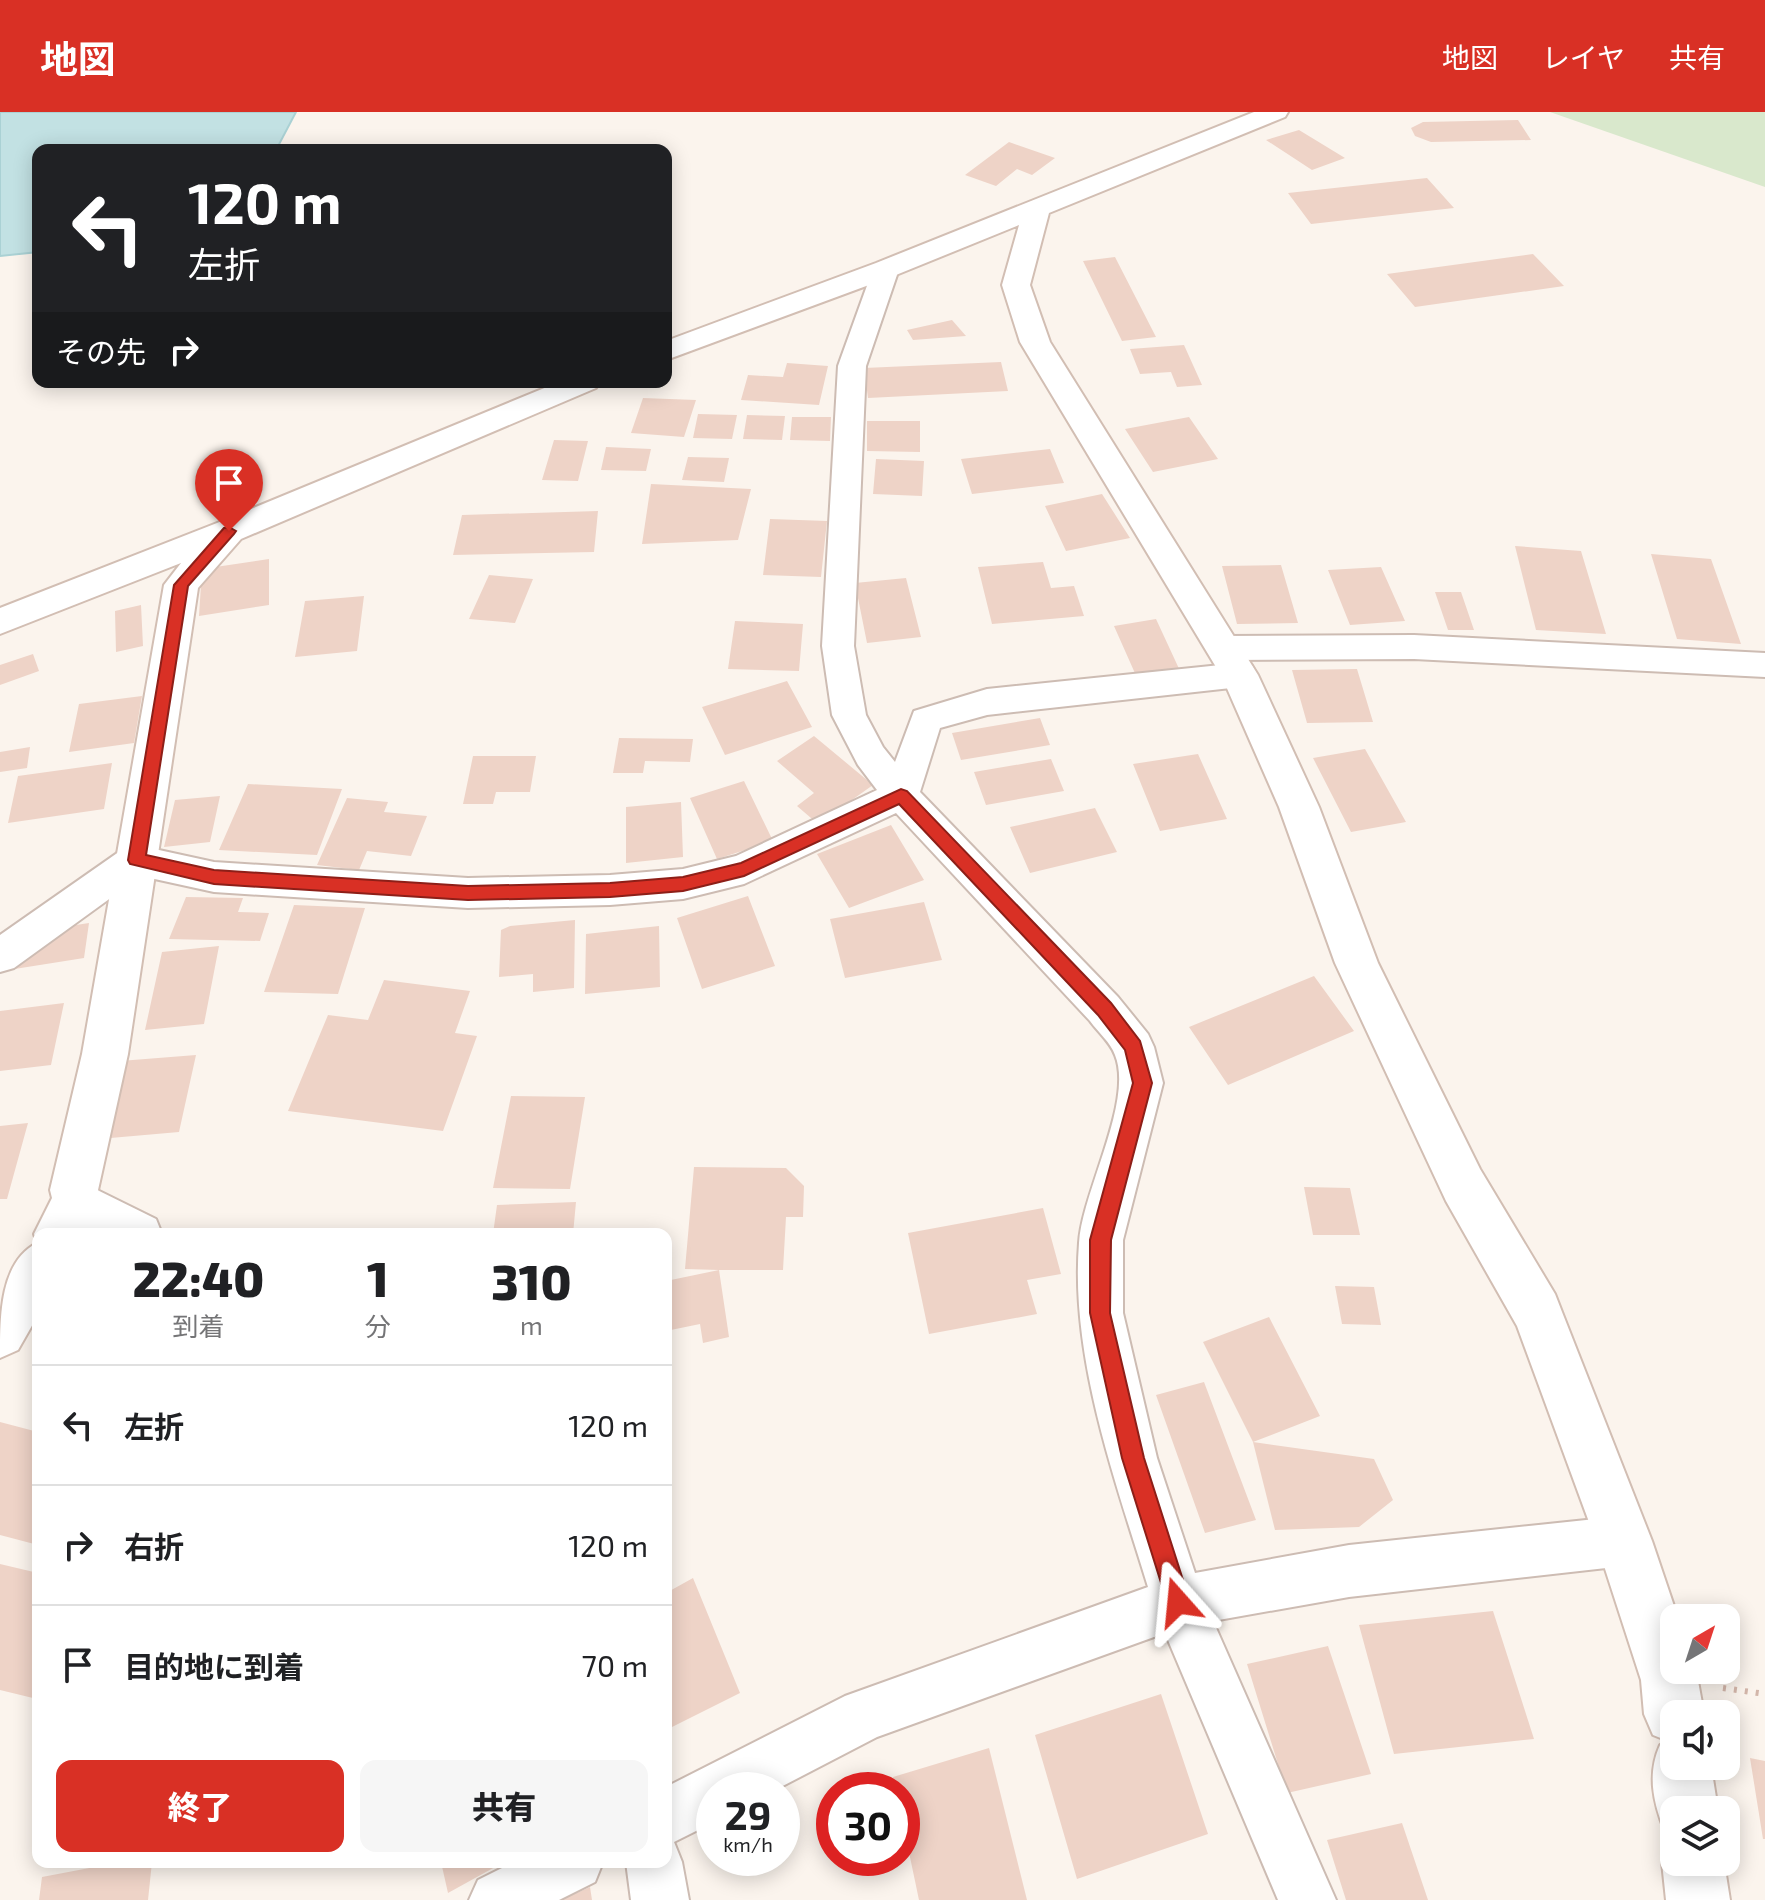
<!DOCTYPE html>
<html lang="ja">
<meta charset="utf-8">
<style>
:root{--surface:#fff;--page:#f6f6f6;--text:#202124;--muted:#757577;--line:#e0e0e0;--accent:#d93025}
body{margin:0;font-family:"Exo 2","Noto Sans JP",sans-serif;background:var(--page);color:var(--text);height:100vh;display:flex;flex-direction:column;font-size:30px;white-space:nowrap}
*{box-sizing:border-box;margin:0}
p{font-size:26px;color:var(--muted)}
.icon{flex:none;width:44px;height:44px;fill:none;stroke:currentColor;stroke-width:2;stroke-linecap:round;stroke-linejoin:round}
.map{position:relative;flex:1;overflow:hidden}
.drawer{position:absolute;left:32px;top:1116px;width:640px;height:640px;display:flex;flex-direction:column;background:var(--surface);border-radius:16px;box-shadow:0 4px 20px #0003}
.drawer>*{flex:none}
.banner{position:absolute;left:32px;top:32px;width:640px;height:244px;border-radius:16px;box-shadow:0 4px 20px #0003;background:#202124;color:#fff;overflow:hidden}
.needle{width:52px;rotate:39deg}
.tools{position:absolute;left:1660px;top:1492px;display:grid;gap:16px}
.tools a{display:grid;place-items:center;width:80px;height:80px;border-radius:16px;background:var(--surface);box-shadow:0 4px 20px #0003;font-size:40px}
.speed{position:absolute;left:696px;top:1660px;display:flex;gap:16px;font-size:40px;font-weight:700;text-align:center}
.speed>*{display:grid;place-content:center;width:104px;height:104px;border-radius:50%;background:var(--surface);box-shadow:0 4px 20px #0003;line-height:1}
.speed small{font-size:20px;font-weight:400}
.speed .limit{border:12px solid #d22;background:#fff;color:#111}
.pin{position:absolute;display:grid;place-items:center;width:68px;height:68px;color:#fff;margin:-82px -34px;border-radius:50% 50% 50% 0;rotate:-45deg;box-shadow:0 0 8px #0007}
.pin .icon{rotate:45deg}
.me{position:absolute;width:88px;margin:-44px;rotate:342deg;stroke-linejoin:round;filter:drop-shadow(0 0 6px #0008)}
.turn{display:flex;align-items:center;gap:28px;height:168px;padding:0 24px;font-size:36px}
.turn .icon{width:104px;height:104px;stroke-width:2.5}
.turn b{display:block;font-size:56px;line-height:68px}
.then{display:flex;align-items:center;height:76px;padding:0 24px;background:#0003;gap:16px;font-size:30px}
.eta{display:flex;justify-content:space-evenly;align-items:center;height:136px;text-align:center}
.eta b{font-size:48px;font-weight:800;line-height:56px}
.action{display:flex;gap:16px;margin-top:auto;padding:16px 24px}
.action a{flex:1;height:92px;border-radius:16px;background:var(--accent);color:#fff;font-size:32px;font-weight:800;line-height:92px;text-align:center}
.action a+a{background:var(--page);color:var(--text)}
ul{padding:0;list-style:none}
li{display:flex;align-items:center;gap:24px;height:120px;padding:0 24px;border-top:2px solid var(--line)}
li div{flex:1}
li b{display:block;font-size:30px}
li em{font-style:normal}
header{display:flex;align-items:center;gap:48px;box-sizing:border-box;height:112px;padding:0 40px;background:var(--accent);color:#fff}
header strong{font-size:38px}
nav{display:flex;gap:44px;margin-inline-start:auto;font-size:28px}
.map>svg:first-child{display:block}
.green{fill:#d9e8cc}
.water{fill:#c2e1e3;stroke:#aad1d4;stroke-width:2}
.building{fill:#eed3c7}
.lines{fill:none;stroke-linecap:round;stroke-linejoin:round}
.street-casing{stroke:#cdbcb3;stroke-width:4}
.secondary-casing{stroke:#d2beb3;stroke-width:4}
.path{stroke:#d3b6aa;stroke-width:6;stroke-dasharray:3 8;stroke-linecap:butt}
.street{fill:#fff;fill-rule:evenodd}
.secondary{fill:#fff;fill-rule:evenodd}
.route{fill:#d93025;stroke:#8d1f18;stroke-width:2}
</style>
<header>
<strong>地図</strong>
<nav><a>地図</a><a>レイヤ</a><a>共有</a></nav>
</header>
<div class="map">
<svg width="1765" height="1788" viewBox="0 0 1765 1788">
<rect width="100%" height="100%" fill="#fbf4ed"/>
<path class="green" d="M1550,0H1765V75Z"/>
<path class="water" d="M0,0H296L276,38H38V140L0,144Z"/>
<path class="building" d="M1518,8L1531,28L1431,30L1415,24L1411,16L1423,10Z
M1299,18L1345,46L1312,58L1266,28Z
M1009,30L1055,46L1032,63L1017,57L996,74L965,63Z
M1427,66L1454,96L1311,112L1288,81Z
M1533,142L1564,174L1415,195L1387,162Z
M1115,145L1156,225L1122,229L1083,149Z
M952,208L966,224L913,228L907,218Z
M1184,233L1202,273L1177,275L1171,260L1140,262L1130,237Z
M1001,250L1008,279L868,286L864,256Z
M787,251L828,254L819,293L741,288L748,263L783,265Z
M643,286L696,288L684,325L631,321Z
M698,302L737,303L732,327L693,326Z
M747,303L785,304L782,328L743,327Z
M792,305H831L830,329L790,328Z
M1189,305L1218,347L1153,360L1125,317Z
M867,309H920V340L867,339Z
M554,328L588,329L578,369L542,368Z
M606,335L651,337L646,359L601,358Z
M1050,337L1064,371L972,382L961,347Z
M688,345L729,346L724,370L682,368Z
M876,347L924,349L922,384L873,382Z
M651,372L751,377L738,428L642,432Z
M1102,382L1130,426L1066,439L1045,394Z
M598,399L594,440L453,443L462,403Z
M770,407L827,409L821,465L763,463Z
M1515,434L1581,439L1606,522L1536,518Z
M1651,442L1711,447L1741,532L1677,527Z
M269,447V493L199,504L202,457Z
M1043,450L1051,476L1074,474L1084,504L992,512L978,455Z
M1281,453L1298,511L1237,512L1222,454Z
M1381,455L1405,509L1350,513L1328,458Z
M489,463L533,467L515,511L469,507Z
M906,466L921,525L867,531L855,471Z
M1435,480H1461L1474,518H1448Z
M364,484L357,539L295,545L305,489Z
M141,493L143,534L116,540L115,499Z
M1156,507L1181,561L1138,568L1114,514Z
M735,509L803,512L799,559L728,557Z
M33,542L39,559L0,573V553Z
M1357,557L1373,610L1307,611L1292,558Z
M787,569L812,615L725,643L702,595Z
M142,584L134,631L69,640L79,592Z
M1040,606L1050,633L961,648L952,621Z
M814,624L873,673L818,712L797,694L814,681L777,649Z
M619,626L693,627L690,650L645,649L643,661H613Z
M30,635L27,656L0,660V640Z
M1365,637L1406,710L1351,720L1313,646Z
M1198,642L1227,707L1160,719L1133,652Z
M473,644H536L530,680H496L493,692H463Z
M1051,647L1064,679L986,693L974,660Z
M112,651L104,697L8,711L18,664Z
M744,669L773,729L717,747L690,686Z
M248,672L342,677L317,743L219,738Z
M220,684L210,730L164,735L175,688Z
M347,686L388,690L384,700L427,704L411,744L367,739L359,758L317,753Z
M681,690L683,745L626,751V695Z
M1095,696L1117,740L1030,761L1010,715Z
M891,713L924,768L849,796L817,742Z
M748,784L775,854L702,877L677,806Z
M186,785L243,786L238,800L269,801L260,829L169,827Z
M924,790L942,848L845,866L830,807Z
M294,793L365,796L338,882L264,880Z
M575,808L574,876L533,880V862L499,865L501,818L510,814Z
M89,811L84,846L2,859L63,815Z
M659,814L660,875L585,882L586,822Z
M219,834L204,912L145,918L162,840Z
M1314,864L1354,919L1228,973L1189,915Z
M384,868L470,879L455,921L477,924L443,1019L288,999L328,903L368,908Z
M64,891L51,953L0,959V899Z
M196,943L179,1020L99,1027L120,949Z
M511,984L585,985L570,1077L493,1076Z
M28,1011L7,1087H0V1014Z
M694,1055L786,1056L804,1074L803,1105H786L783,1158H719L729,1225L703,1231L700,1212L666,1219V1169L719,1158L685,1157Z
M1304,1075L1350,1076L1360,1123H1313Z
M576,1090L573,1122H493L497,1093Z
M1043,1096L1061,1162L1027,1168L1037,1202L929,1222L908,1121Z
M1335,1174L1374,1175L1381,1213L1342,1212Z
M1269,1205L1320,1304L1253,1330L1374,1347L1393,1388L1359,1415L1275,1418L1253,1330L1203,1230Z
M1204,1270L1256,1408L1205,1421L1156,1283Z
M0,1310L38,1320L33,1337L38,1339V1433L0,1423Z
M0,1452L38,1461L37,1587L0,1578Z
M693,1466L740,1581L666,1618V1481Z
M1493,1499L1534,1627L1394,1642L1359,1513Z
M1328,1534L1371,1662L1287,1681L1247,1552Z
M1161,1582L1208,1722L1077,1767L1035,1623Z
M989,1636L1027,1788H919L902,1707V1678H896L893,1665Z
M1750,1646L1765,1649V1727H1763Z
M1402,1711L1428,1788H1346L1327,1728Z
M121,1750H152L148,1788H39L42,1765Z
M441,1750H504L448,1781Z
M590,1775L592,1788H561Z"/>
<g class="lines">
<g class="street-casing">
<path id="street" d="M886,149L895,152L899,157L866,254L854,534L866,603L883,635L895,650L914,599L987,577L1240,551L1252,554L1257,563L1252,572L1240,575L987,603L940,616L920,680L1118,885L1148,922L1154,935L1163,971L1123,1128V1201L1157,1346L1195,1461L1349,1433L1624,1404L1642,1411L1649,1429L1642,1447L1624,1454L1349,1485L1213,1509L1336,1788H1278L1165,1521L877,1625L775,1678H714V1710L674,1730L682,1750L689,1788H631L626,1750H666V1675L845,1584L1148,1475C1115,1367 1070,1246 1079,1131C1082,1080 1134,989 1115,943C1111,931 1098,920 1090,909L896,701L744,772L683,787L610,793L468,796L214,780L141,764L14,856L0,860V823L123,737L136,733L214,750L468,766L610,763L683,757L736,744L877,678L858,653L832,603L822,534L838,254L873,157L877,152Z
M1414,523L1765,541V565L1414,547L1226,548L1214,544L1210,536L1214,528L1226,524Z
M77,1068L156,1107L162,1122C125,1122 73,1130 55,1089L61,1074Z
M514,1750H603L595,1770L559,1788H469L478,1768Z"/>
</g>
<g class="secondary-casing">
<path id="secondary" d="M1254,0H1288L1285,5L1049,101L1030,173L1050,230L1258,563L1319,695L1378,851L1480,1057L1555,1182L1562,1200L1652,1429L1678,1506H1674V1558H1696L1704,1602H1674V1654H1711L1718,1698H1674V1723L1665,1720C1653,1690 1647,1662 1660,1633L1668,1629L1653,1623L1644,1602L1641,1568L1596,1429L1517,1214L1446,1089L1335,851L1279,695L1222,565L1020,230L1002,173L1019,113L896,163L666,248V229L876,151Z
M559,270H600L596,276L241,427L198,476L128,942L98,1078L101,1089L85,1122H38V1203L18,1238L0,1246C0,1203 0,1150 37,1131L34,1122L52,1086L50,1078L82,942L164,473L181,451L0,522V496L217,411Z
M1674,1727V1750H1724L1730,1788H1666L1662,1750Z"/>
</g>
<path class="path" d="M1723,1576L1765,1582"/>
<use href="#street" class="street"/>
<use href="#secondary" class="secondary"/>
</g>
<path class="route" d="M229,415L236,419L234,422L188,474L146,743L214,758L468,774L610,771L683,765L741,751L901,677L907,679L1111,891L1140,929L1152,971L1111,1128L1110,1201L1144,1346L1190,1490L1187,1498L1178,1501L1170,1498L1167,1490L1122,1346L1090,1201V1128L1133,971L1125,938L1098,903L899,692L744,764L683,779L610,785L468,788L214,772L130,752L128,748L174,473L224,416Z"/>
</svg>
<div class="tools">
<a><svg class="needle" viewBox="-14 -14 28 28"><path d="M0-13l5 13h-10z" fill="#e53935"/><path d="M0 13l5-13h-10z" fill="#757577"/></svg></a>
<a><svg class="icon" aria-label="sound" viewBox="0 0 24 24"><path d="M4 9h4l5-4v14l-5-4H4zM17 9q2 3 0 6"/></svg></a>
<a><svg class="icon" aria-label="layers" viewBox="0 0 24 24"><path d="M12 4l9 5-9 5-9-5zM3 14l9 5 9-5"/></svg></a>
</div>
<div class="speed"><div>29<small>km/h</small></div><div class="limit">30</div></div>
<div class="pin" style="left:229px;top:419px;background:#d93025"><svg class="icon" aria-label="arrive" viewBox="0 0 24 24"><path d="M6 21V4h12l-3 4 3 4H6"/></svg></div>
<svg class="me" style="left:1178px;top:1490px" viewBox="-20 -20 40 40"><path d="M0-17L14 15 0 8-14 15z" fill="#d93025" stroke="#fff" stroke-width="4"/></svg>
<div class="banner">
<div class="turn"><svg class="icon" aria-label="left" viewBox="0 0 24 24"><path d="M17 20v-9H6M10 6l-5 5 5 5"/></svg><div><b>120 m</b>左折</div></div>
<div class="then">その先<svg class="icon" aria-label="right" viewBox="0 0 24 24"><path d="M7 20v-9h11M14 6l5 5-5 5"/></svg></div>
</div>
<section class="drawer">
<div class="eta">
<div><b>22:40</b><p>到着</p></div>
<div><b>1</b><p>分</p></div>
<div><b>310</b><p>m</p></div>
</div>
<ul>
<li><svg class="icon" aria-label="left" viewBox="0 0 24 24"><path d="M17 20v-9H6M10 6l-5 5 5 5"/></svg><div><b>左折</b></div><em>120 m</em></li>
<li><svg class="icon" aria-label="right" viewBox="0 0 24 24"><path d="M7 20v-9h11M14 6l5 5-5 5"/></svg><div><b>右折</b></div><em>120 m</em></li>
<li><svg class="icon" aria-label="arrive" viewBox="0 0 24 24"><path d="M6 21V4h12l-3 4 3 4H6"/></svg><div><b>目的地に到着</b></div><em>70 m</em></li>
</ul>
<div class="action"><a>終了</a><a>共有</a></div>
</section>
</div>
